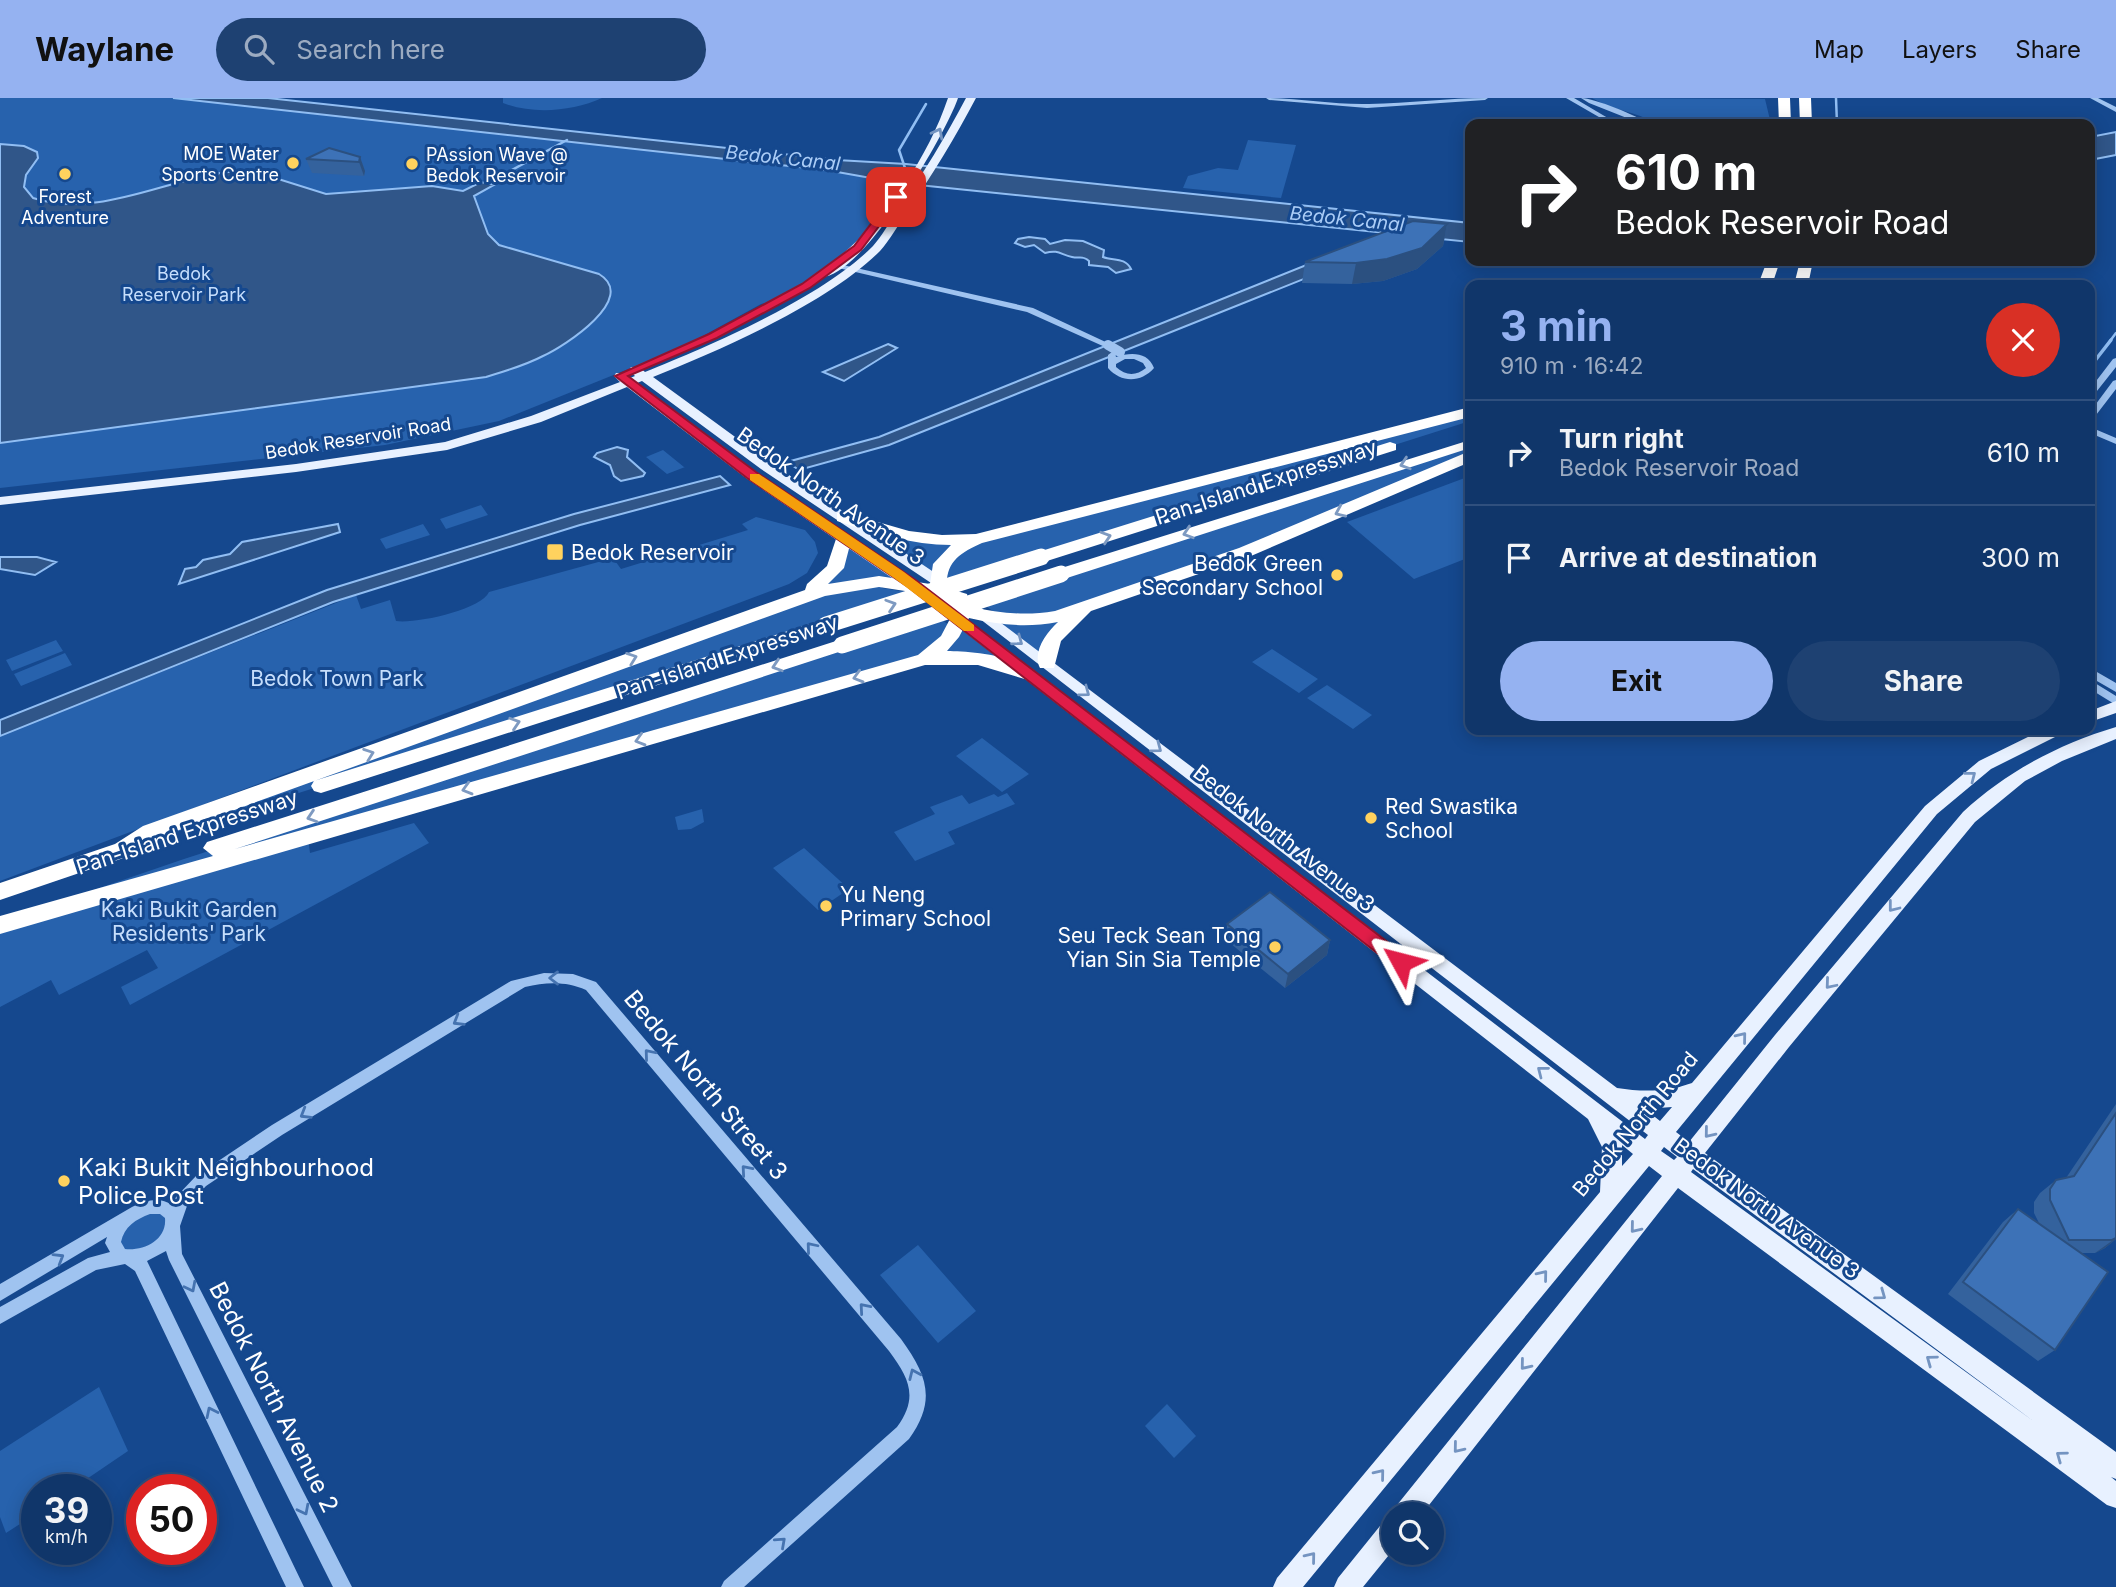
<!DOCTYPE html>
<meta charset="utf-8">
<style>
:root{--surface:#10366a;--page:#1e4172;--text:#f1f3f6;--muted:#9cabc1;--line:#30507e;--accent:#95b2f1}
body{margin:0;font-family:Inter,sans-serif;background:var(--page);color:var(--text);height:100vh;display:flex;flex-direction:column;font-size:26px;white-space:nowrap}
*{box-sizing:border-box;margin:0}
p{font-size:23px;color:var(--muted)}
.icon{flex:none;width:38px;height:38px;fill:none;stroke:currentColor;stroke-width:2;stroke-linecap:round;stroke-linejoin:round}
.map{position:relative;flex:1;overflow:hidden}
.details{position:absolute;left:1465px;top:182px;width:630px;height:455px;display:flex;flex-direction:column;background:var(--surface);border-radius:14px;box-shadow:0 4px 18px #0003,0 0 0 2px var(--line)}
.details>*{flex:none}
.hud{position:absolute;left:1465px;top:21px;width:630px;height:147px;border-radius:14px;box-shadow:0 4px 18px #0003,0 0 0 2px var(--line);background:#202124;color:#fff;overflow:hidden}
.buttons{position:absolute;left:1381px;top:1404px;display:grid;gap:14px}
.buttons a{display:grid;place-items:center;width:63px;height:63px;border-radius:50%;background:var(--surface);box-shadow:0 4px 18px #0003,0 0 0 2px var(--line);font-size:35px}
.speed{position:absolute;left:21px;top:1376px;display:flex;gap:14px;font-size:35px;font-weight:700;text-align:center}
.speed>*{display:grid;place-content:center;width:91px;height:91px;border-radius:50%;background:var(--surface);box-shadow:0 4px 18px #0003,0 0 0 2px var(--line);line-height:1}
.speed small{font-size:18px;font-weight:400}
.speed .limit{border:10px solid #d22;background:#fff;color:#111}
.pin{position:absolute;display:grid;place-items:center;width:60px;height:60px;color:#fff;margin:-30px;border-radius:14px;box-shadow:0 4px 10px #0006}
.me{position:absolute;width:77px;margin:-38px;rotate:308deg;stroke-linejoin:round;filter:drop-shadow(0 0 5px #0008)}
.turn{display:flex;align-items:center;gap:24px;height:147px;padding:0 35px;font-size:32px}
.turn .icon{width:91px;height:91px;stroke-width:2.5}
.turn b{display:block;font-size:49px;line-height:60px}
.round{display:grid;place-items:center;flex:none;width:74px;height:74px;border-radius:37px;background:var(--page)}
.summary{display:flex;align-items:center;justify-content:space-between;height:119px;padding:0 35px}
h1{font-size:42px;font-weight:700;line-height:52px;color:var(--accent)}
.primary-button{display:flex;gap:14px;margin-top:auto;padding:14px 35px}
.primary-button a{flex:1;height:80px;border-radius:42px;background:var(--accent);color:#111;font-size:28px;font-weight:700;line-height:80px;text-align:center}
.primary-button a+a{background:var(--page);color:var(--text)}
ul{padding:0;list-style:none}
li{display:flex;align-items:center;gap:21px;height:105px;padding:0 35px;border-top:2px solid var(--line)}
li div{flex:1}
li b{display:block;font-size:26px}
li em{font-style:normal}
header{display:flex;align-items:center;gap:42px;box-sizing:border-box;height:98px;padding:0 35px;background:var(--accent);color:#111}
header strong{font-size:33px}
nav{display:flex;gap:38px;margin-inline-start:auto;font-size:24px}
.search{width:490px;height:63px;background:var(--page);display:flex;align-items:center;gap:18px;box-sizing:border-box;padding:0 24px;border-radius:38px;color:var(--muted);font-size:26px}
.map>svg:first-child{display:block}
.green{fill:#2762ad}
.water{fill:#305689;stroke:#91bef3;stroke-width:2}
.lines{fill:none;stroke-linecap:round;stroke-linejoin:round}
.stream-far1{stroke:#91bef3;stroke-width:2.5}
.stream{stroke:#91bef3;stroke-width:3.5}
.minor{fill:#9fc3f0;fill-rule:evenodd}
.major{fill:#e8f1ff;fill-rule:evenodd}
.highway{fill:#fff;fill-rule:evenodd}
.minor-bridge{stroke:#9fc3f0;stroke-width:10}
.highway-bridge{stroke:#fff;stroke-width:17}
.wall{fill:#34629d}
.shaded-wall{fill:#2b5080}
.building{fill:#3d72b7;stroke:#2b5080;stroke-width:2}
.oneway{stroke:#7494c1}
.oneway2{stroke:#7e9ac1}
.oneway3{stroke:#4573b0}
.route{fill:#e11d48;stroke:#92132f;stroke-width:2}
.slow{fill:#f59e0b}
.poi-dot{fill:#ffd25e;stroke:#15488e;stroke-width:2.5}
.labels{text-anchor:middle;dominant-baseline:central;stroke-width:6;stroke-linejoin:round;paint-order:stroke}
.far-poi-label{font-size:18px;fill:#fff;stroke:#15488e;text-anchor:end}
.far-park-label{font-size:18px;fill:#c6defc;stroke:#15488e}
.far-street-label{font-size:18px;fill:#fff;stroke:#15488e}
.far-water-label{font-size:19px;font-style:italic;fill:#abcdf7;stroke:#15488e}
.street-label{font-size:21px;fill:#fff;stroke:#15488e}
.poi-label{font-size:21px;fill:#fff;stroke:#15488e;text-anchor:start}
.park-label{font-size:21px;fill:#c6defc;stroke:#15488e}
.near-street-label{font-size:24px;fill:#fff;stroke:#15488e}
.near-poi-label{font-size:24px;fill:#fff;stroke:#15488e;text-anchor:start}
</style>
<header>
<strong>Waylane</strong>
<div class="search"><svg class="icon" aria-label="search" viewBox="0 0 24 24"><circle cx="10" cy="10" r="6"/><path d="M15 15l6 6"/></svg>Search here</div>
<nav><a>Map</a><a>Layers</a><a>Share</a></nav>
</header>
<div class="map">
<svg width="2116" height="1489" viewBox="0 0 2116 1489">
<rect width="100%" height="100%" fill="#15488e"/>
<path class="green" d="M0,0H173L826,72L899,85L892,94L897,95L865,138L835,166L780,202L761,206L683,249L499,323L385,347L0,390Z
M503,0H602C573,13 534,17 503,5Z
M1592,0L1765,1L1771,26H1657C1636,13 1613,13 1592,0Z
M1248,42L1296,47L1281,100L1183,90L1188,78L1218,70L1238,72Z
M1470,314V323L957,486L947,479L936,480L845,420L949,444Z
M1470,346V358L1288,437L1098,505L1062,530L1047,565L988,520L994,514L979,503Z
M663,352L684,369H685L667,376L646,359Z
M1470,378V459L1414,481L1347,424Z
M481,407L488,417L446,431L440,421Z
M756,419L805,432L815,444L818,455L807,475L789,486L0,783V638L356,497L361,511L390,502L396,523C415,526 481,512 489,494L613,460L621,471L748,432L742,426Z
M423,426L430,437L386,451L380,441Z
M844,440L912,486L878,482L882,490L907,494L914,499L129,749L797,500L825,483Z
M936,517L955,532L960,523L1027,575L949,558L0,824L184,761Z
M56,542L63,553L12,573L6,562Z
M1272,551L1318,581L1299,595L1252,564Z
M65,555L72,567L21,588L14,576Z
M1327,587L1372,617L1353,631L1307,600Z
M982,640L1029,676L1002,694L956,658Z
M1007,695L1015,706L948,734L955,746L915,763L894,734L935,716L930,709L962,697L969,706L994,696L998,699Z
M702,711L704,724L691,731L678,732L675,719Z
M414,725L429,745L130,907L121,889L158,870L147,852L59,897L51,882L0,909V829L308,740L310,755Z
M804,750L849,791L818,812L773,770Z
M147,1109L174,1121L151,1155L114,1151V1141Z
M918,1147L976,1213L938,1245L880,1177Z
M99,1289L128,1353L72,1391H37V1415L6,1435L0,1419V1353Z
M1167,1306L1196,1338L1174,1360L1145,1328Z"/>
<path class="water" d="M173,0H268L837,62L906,66L1470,125V144L1411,138L889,347L799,372L787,364L879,339L1386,135L899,85L826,72Z
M2116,34V57L2090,62V39Z
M0,46L24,48L37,54L38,60L26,77L24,89L33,100C102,122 171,77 239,73L256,74L326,96L432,88L463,93L481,84L494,87L474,98L488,136L499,147L599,176C639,200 565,248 543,258C524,268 505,273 486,279L0,345Z
M1029,139L1045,141L1050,146L1065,142L1083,143L1104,152L1103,159C1113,163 1125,159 1131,171L1116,175L1108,169L1089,167V163C1082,157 1080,161 1072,159C1061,157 1059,151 1045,155L1034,147L1025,149L1015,145L1018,141Z
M888,246L897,250L844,283L823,274Z
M617,349L628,352L627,359L645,375L643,378L621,383L614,378L610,367L594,359L597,355Z
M720,378L730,387L580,427L333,504L0,638V622L327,492L574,416Z
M338,426L340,434L179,486L185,471L196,469L203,462L230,456L242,444Z
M0,459H37L56,464L35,477L0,471Z"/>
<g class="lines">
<path class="stream-far1" d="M1836,0L1837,26
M905,70L899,52L926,6
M488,85L567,42
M2110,243L2116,235"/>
<path class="stream" d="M2090,269L2111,242"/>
<path class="minor" d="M1266,0C1300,0 1335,7 1369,6C1409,5 1448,0 1488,0L1485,2L1367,10L1269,2Z
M1566,0H1574L1618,26H1611Z
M1581,0C1594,0 1638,18 1649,26H1642L1589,5Z
M2090,0H2098L2116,9V14Z
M834,165L1033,210L1112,247L1105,249L1027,214L834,169Z
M1112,254L1115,255L1116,259C1131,254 1148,254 1154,270C1141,285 1121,285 1108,270V257ZM1125,261H1134L1143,265L1146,270C1136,278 1126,278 1116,269V266Z
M2116,260V269L2093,298H2090V291L2113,261Z
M2116,282V291L2093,321L2090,322V314L2113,283Z
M2090,329L2116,340V346L2090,335Z
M2090,570L2116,585V594L2090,579Z
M2090,582L2116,598V607L2090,591Z
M544,875L573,876L596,884L901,1241C927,1277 937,1302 909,1341L744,1489H721L724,1483L897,1329C919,1299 909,1280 889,1253L586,892C566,883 546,884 525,889L282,1037L206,1088L187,1108L180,1128L182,1156L352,1489H333L169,1162L166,1153L147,1163L304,1489H286L135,1173L125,1166L96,1172L0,1226V1209L88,1160L110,1154L105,1145L107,1139L0,1203V1186L132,1109C146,1103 159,1098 172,1107L176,1099L196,1078L272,1027L511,883ZM150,1116H160L165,1120C167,1142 144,1153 125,1151L121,1144C124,1129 136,1121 150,1116Z"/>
<path class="major" d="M948,0H958C946,36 860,184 819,179V175C877,133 925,68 948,0Z
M966,0H976C955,40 932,77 907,114C898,127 890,142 880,153C828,205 721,252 653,279L771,365L956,489V495H946L761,371L642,283L637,285L756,374L930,493V499H920L746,380L627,289L541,324L447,352L296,374L0,407V399L296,366L445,344L531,318L620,284L614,278L616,275H624L630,280L635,278L629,272L631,269H639L645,274C712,247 823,199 873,148C882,138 889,125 897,113C923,76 945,40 966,0Z
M976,506L1617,990C1643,994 1667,994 1692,985L1925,708L1979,663L2042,632H2063L2061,636L1991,671L1937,716L1676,1034L1689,1044L1775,937L1963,714C2006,674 2059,646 2116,629V641L2062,663L2025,683L1975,724L1789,949L1705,1055L2116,1354V1381L2111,1379L2116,1383V1410L2107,1407L1678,1090L1422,1416H1394L1397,1407L1662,1078L1649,1068L1303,1489H1273L1277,1480L1600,1094L1602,1049L1588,1021L942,516V510H952L1645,1041L1648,1037L971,514V508ZM1672,1009L1660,1023L1645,1011ZM1622,1047L1633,1056L1622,1068ZM1664,1049L1677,1059L1674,1062L1661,1053ZM1693,1071L2036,1325L1691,1074Z
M2116,603V615L2090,624V613Z
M1393,1419V1452L1363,1489H1334L1338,1480L1384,1423Z"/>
<path class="highway" d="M1778,0H1790L1791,26H1779Z
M1799,0H1811L1812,26H1800Z
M1767,163H1780L1772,187H1758Z
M1800,163H1813L1808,187H1794Z
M1470,309V319L982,445C960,455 945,464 947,490L967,496L970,509C1000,515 1025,518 1055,513L1239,450L1470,353V364L1251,458L1091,513L1061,543L1054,570H1040C1032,554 1046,535 1058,524C1026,530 1000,527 969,520L959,539L947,553C968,553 1025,558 1037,576L1035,580L1028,582L978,567H925L0,836V818L213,758L203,750L207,744L836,543H848L851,547L848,551L235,751L918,557L941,538L951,519V516L935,512L931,497L879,489L825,498L157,740L147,746L144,753L0,802V785L115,746L143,728L805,492L807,486L827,468L838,435L844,434L852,439L844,470L828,486L879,478L930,486L933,466L951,447C912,447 874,435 837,423V415L843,414L909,433L942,437L976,436Z
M1470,342V350L1067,480H1055L1052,476L1055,472Z
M1390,344L1396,346V352L1047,463H1035L1032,459L1035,455Z
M826,521L832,523L835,527L832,531L321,695L314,693L311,688L314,683Z"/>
<path class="minor-bridge" d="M1108,247L1120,254"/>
<path class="highway-bridge" d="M826,527L1041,459
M842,547L1061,476"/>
</g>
<path class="wall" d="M360,59L365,73L364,78L312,75L306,61Z
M1447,126L1443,148L1417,171L1383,183L1352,186L1302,185L1305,164Z
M1227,826L1330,842L1327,857L1285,890L1225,841Z
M2116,1006V1141L2105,1150L2095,1155H2081L2055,1252L2038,1263L1948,1196L2003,1124L2018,1111L2039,1125L2034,1115V1104L2040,1095L2056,1082L2066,1080Z"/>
<path class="shaded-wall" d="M360,59L365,73L364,78L359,64Z
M1447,126L1443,148L1417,171L1383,183L1352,186L1356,165Z
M1330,842L1327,857L1285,890L1288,876Z
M2116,1140V1141L2105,1150L2095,1155Z"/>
<path class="building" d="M329,50L360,59L359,64L306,61Z
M1413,123L1447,126L1422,150L1387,161L1356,165L1305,164Z
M1270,794L1330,842L1288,876L1227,826Z
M2116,1015V1140L2112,1142H2069L2050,1102V1091L2056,1082L2074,1078Z
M2018,1111L2108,1174L2055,1252L1963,1184Z"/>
<defs><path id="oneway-chevron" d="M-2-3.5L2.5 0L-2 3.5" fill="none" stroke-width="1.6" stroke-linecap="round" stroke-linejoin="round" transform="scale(1.75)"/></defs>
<g class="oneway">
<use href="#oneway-chevron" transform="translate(938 35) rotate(-62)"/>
<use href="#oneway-chevron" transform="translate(1018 543) rotate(37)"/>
<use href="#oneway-chevron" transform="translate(1085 594) rotate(37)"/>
<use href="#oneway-chevron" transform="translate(1157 650) rotate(37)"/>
<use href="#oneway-chevron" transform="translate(1971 678) rotate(-38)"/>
<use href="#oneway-chevron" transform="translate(1893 809) rotate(128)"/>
<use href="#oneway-chevron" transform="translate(1830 886) rotate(130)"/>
<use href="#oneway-chevron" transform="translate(1742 939) rotate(-51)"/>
<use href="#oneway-chevron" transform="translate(1542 973) rotate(-142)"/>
<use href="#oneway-chevron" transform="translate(1709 1035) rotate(129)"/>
<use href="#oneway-chevron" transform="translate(1635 1130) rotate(129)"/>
<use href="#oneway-chevron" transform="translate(1543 1177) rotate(-51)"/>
<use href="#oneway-chevron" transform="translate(1881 1197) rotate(36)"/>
<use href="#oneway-chevron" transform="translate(1931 1262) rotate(-144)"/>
<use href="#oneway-chevron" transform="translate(1525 1267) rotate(129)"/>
<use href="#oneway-chevron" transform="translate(1458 1350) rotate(129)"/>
<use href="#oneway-chevron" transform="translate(2061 1358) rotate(-144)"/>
<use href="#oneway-chevron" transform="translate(1380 1376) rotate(-51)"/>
<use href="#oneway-chevron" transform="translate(1311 1459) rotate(-51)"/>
</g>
<g class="oneway2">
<use href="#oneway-chevron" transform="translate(1405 366) rotate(162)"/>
<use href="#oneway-chevron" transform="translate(1340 414) rotate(156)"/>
<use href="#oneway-chevron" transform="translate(1188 435) rotate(162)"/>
<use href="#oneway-chevron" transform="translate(1106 439) rotate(-18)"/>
<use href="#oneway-chevron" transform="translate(891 507) rotate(-18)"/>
<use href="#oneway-chevron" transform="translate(632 560) rotate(-20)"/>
<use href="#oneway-chevron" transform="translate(777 568) rotate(162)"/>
<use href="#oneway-chevron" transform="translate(858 579) rotate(164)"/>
<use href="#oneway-chevron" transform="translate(515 625) rotate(-18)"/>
<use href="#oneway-chevron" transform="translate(640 642) rotate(164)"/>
<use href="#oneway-chevron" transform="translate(369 656) rotate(-20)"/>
<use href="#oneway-chevron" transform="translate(467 691) rotate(164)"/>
<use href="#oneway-chevron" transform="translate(312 719) rotate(162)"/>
</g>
<g class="oneway3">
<use href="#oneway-chevron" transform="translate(554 880) rotate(180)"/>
<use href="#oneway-chevron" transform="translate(458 923) rotate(149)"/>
<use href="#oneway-chevron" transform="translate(649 956) rotate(-130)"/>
<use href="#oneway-chevron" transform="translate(305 1016) rotate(149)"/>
<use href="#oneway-chevron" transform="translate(746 1072) rotate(-131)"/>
<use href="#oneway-chevron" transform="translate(811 1149) rotate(-130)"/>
<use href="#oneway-chevron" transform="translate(59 1160) rotate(-31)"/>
<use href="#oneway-chevron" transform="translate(191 1189) rotate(63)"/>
<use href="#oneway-chevron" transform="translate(864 1210) rotate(-131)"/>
<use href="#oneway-chevron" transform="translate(914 1276) rotate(-114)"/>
<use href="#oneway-chevron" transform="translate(211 1314) rotate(-116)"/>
<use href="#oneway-chevron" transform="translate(304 1412) rotate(63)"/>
<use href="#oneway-chevron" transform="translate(781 1444) rotate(-42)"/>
</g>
<path class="route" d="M893,97L901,99L861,152L810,190L717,240L628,278L756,374L917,483L1407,859L1410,864L1407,869H1395L908,489L747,380L615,278L709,236L802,186L854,148Z"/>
<path class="slow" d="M750,376H759L904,474L974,527V533H964L894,480L750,382Z"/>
<g class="poi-dot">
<circle cx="293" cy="65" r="7"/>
<circle cx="412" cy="66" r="7"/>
<circle cx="65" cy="76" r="7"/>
<rect x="546" y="445" width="18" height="18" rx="3.5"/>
<circle cx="1337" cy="477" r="7"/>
<circle cx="1371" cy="720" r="7"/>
<circle cx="826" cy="808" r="7"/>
<circle cx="1275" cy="849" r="7"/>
<circle cx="64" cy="1083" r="7"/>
</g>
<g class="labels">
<g class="far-poi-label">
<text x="279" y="55">MOE Water<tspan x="279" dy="21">Sports Centre</tspan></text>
<text x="426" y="56" text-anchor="start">PAssion Wave @<tspan x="426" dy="21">Bedok Reservoir</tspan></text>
<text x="65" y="98" text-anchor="middle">Forest<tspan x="65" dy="21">Adventure</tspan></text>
</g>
<g class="far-park-label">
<text x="184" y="175">Bedok<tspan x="184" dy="21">Reservoir Park</tspan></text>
</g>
<g class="far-street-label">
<text transform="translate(358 340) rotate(-9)">Bedok Reservoir Road</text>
</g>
<g class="far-water-label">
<text transform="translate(783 60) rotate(6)">Bedok Canal</text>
<text transform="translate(1347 121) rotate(6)">Bedok Canal</text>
</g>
<g class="street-label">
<text transform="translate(1266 384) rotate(-18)">Pan-Island Expressway</text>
<text transform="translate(831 398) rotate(35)">Bedok North Avenue 3</text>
<text transform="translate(727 559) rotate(-18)">Pan-Island Expressway</text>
<text transform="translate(187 734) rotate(-18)">Pan-Island Expressway</text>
<text transform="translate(1284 740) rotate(38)">Bedok North Avenue 3</text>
<text transform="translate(1635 1026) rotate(-50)">Bedok North Road</text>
<text transform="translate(1767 1110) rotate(36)">Bedok North Avenue 3</text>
</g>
<g class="poi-label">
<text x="571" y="454">Bedok Reservoir</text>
<text x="1323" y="465" text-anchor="end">Bedok Green<tspan x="1323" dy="24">Secondary School</tspan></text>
<text x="1385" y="708">Red Swastika<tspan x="1385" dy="24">School</tspan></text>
<text x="840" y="796">Yu Neng<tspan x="840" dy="24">Primary School</tspan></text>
<text x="1261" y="837" text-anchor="end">Seu Teck Sean Tong<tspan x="1261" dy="24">Yian Sin Sia Temple</tspan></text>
</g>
<g class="park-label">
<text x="337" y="580">Bedok Town Park</text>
<text x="189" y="811">Kaki Bukit Garden<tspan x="189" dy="24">Residents' Park</tspan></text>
</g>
<g class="near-street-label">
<text transform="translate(706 987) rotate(50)">Bedok North Street 3</text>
<text transform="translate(274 1299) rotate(63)">Bedok North Avenue 2</text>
</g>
<g class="near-poi-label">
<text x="78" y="1069">Kaki Bukit Neighbourhood<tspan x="78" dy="28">Police Post</tspan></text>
</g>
</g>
</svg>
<div class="buttons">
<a><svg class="icon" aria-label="search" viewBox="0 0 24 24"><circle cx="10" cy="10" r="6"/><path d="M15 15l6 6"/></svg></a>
</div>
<div class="speed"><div>39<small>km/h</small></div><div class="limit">50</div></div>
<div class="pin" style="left:896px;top:99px;background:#d93025"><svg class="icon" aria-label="arrive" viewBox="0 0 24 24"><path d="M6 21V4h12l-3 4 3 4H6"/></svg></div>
<svg class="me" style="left:1401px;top:864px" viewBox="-20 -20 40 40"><path d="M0-17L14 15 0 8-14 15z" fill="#e11d48" stroke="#fff" stroke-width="4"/></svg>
<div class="hud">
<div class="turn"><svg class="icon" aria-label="right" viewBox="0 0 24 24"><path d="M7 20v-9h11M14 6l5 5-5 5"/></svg><div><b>610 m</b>Bedok Reservoir Road</div></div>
</div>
<section class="details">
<div class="summary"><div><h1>3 min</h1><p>910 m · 16:42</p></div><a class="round" style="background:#d93025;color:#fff"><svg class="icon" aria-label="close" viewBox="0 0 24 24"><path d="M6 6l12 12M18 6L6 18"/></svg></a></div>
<ul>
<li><svg class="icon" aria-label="right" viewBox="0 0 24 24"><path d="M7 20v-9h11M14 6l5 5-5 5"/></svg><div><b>Turn right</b><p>Bedok Reservoir Road</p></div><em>610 m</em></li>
<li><svg class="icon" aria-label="arrive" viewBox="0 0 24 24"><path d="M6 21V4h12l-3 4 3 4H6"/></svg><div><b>Arrive at destination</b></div><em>300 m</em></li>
</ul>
<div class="primary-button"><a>Exit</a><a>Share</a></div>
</section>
</div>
